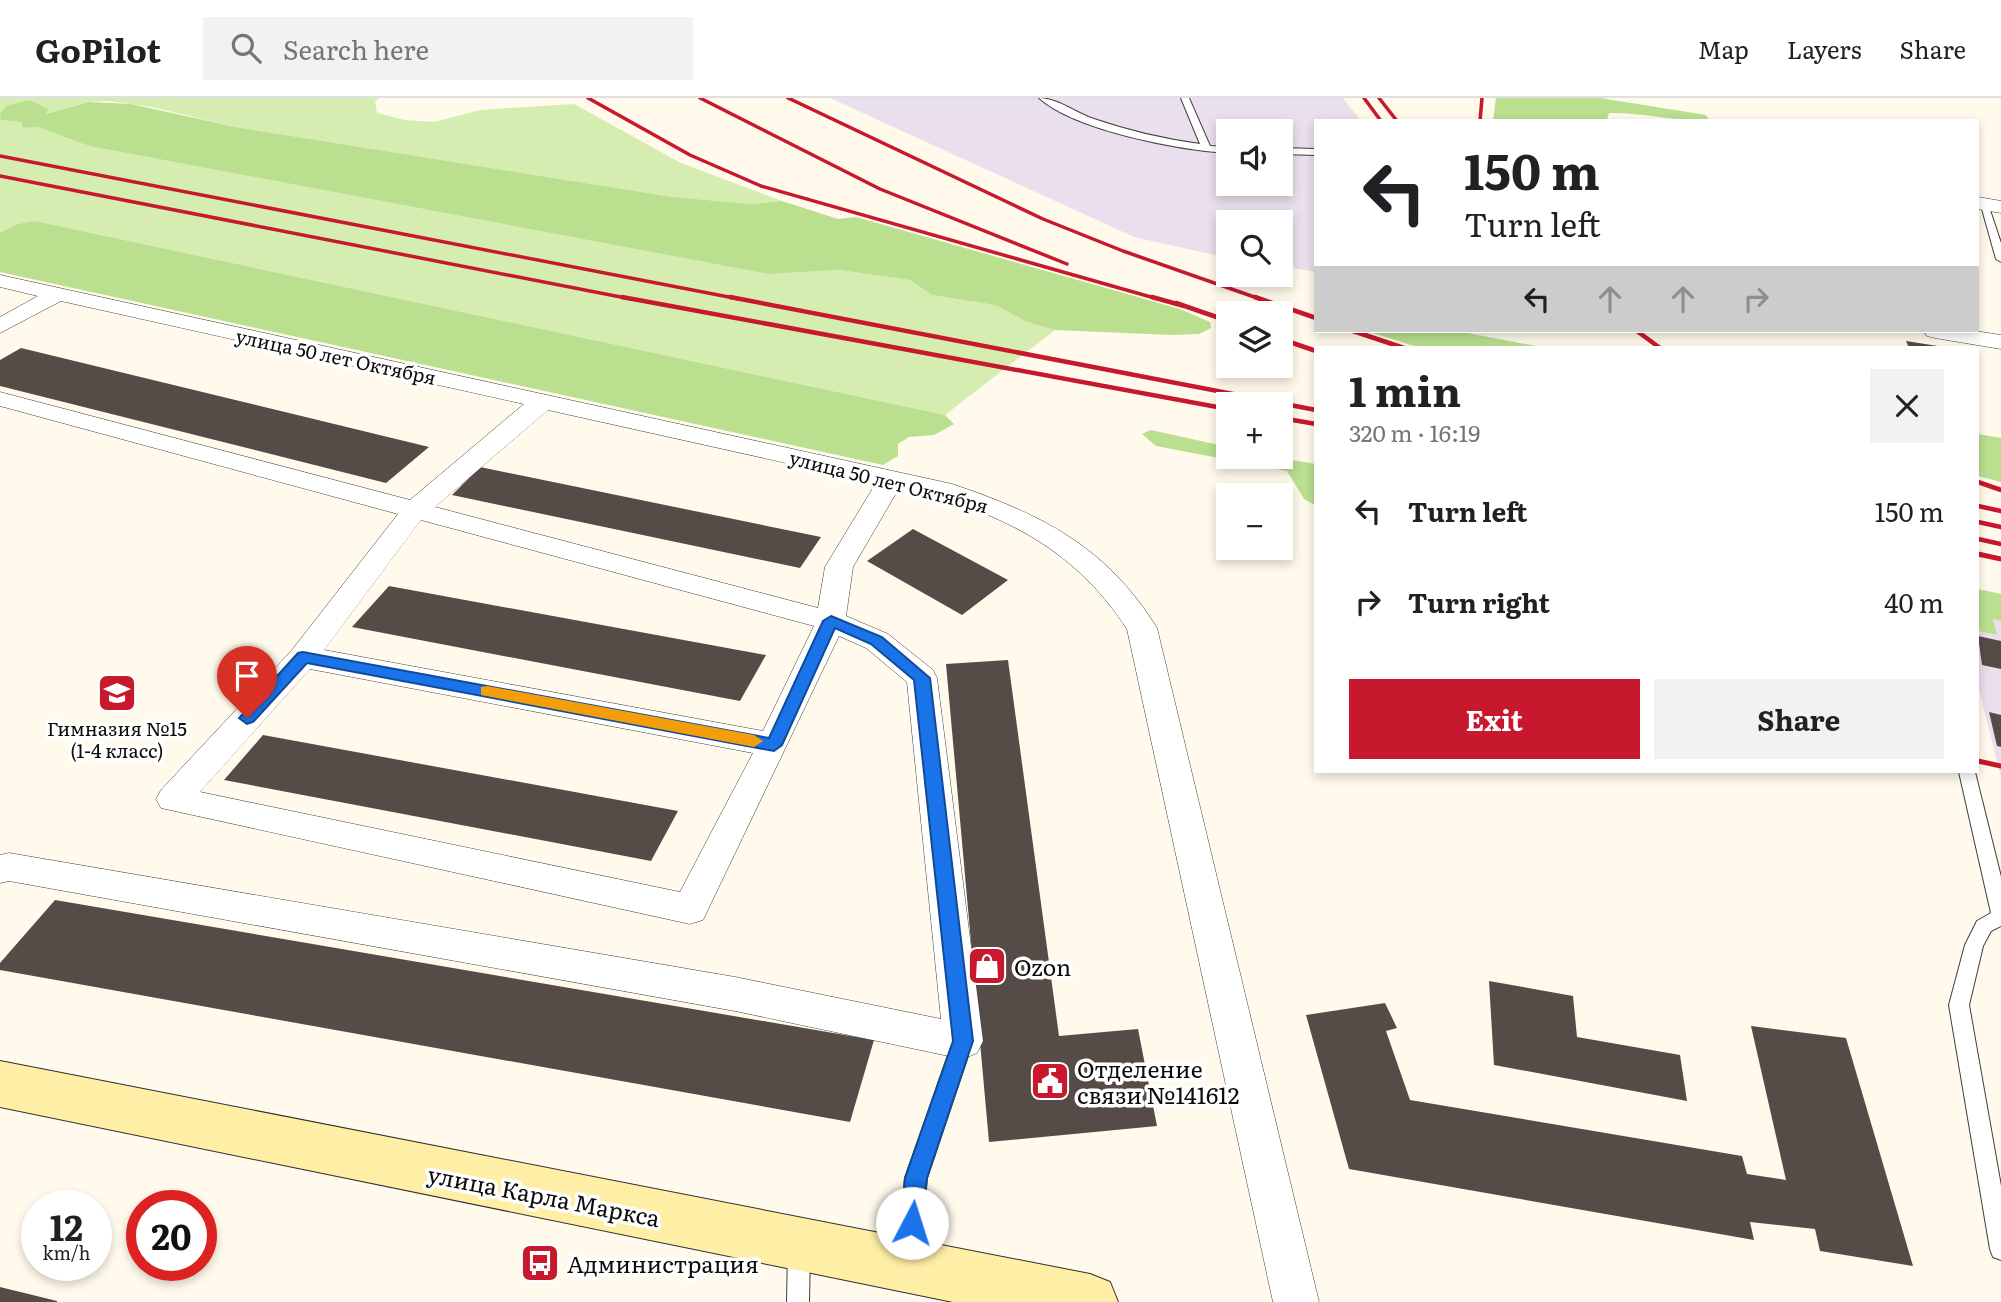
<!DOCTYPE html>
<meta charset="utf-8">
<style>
:root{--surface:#fff;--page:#f2f2f2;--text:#202124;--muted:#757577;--line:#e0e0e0;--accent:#c8182e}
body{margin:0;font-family:Literata,serif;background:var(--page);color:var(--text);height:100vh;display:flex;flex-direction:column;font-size:26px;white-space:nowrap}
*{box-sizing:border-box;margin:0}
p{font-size:23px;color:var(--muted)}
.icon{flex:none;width:38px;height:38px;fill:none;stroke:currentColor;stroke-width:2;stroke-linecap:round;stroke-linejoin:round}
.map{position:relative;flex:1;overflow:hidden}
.drawer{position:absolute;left:1314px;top:248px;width:665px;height:427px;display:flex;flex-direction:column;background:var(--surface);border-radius:0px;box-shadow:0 4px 10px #0003}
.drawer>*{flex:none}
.banner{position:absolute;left:1314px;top:21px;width:665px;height:214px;border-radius:0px;box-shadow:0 4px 10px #0003;background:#fff;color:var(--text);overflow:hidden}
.controls{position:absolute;left:1216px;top:21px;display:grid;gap:14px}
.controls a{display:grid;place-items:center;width:77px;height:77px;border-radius:0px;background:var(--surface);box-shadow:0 4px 10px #0003;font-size:35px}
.speed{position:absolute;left:21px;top:1092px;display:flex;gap:14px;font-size:35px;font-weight:700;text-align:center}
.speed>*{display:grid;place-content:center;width:91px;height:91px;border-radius:50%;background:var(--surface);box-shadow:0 4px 10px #0003;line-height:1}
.speed small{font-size:18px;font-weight:400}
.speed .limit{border:10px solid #d22;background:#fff;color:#111}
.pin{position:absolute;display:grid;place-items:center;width:60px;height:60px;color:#fff;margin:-72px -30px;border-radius:50% 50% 50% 0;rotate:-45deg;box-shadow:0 0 7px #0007}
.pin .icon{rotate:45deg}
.me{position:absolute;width:77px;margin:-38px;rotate:5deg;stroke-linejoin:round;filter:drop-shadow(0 0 5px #0008)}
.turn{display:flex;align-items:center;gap:24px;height:147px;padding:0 35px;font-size:32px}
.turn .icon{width:91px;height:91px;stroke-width:2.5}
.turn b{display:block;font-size:49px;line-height:60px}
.lanes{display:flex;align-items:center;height:66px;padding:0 35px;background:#0003;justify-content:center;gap:35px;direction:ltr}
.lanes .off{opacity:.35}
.round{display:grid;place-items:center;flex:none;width:74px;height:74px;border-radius:0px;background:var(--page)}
.summary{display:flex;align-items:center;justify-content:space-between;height:119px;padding:0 35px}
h1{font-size:42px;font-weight:700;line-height:52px}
.button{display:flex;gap:14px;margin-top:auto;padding:14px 35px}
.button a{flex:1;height:80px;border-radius:0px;background:var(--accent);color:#fff;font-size:28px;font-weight:700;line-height:80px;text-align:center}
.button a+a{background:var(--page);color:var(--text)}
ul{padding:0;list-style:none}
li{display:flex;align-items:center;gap:21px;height:91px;padding:0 35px}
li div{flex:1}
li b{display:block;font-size:26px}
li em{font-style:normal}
header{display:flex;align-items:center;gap:42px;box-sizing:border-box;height:98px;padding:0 35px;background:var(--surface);border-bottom:2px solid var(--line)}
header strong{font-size:33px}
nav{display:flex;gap:38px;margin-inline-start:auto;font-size:24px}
.search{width:490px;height:63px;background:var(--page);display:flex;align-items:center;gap:18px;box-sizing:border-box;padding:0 24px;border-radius:0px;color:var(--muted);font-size:26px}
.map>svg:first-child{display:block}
.industrial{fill:#eadfec;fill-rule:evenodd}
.green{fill:#d5edb1}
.forest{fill:#b9df8f}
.building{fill:#564c47}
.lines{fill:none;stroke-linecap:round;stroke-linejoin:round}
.lane-casing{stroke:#3f3f3f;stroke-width:2}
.street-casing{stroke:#3f3f3f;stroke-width:1}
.secondary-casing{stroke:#2e2e2e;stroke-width:2}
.lane{fill:#fff;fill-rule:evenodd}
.street{fill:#fff;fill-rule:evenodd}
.secondary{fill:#ffeea6;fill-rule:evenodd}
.rail-far2{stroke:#c8182e;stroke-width:3.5}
.rail-far1{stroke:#c8182e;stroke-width:4.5}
.rail{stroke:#c8182e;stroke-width:5}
.route{fill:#1a73e8;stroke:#114b97;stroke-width:2}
.slow{fill:#f59e0b}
.labels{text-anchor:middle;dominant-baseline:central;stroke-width:7;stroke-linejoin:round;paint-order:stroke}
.street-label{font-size:19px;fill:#0c0c0c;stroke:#fff}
.poi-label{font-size:19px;fill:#0c0c0c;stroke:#fff}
.near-poi-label{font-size:23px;fill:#0c0c0c;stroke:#fff;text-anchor:start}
.near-street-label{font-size:23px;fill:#0c0c0c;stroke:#fff}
</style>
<header>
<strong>GoPilot</strong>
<div class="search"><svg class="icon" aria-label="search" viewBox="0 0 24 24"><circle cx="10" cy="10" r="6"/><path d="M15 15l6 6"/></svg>Search here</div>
<nav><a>Map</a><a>Layers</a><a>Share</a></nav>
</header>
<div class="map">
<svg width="2001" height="1204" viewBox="0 0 2001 1204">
<rect width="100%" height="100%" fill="#fffaeb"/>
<path class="industrial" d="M830,0H1343L1361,23H1316V174L1281,168V124H1228V160L1134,139ZM1228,33H1281V86H1228Z
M1993,521L2001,523V679L1978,588V533L1996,537Z"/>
<path class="green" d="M0,0H379L375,4L377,15L405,22L434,24L480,12L574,6L681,65L782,103L752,106L673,99L235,29L152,9L109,3L89,4L45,16L6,8L0,15Z
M0,17L2,22L21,24L24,30L37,29L89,48L768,176L839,172L910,182L932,197L995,207L1027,224L1055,232L945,317L35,123L17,126L0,135Z"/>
<path class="forest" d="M1496,0H1600L1706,17L1709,22C1675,24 1643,14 1609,15L1607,22L1604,23H1493Z
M30,2L48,11L46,16L89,4L131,6L235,29L673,99L752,106L782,103L838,121L856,119L1180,211L1210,224L1211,230L1199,236L1172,237L1055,232L1027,224L995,207L932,197L910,182L839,172L768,176L89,48L37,29L23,30L21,24L1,22L0,15L6,8Z
M35,123L945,317L954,326L934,337L909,339L898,346V358L883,367L0,174V135L17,126Z
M1367,233H1457L1546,250H1420Z
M1151,332L1228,349V359H1274L1316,366V408L1304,401L1287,373L1156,348L1142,336Z
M1978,336L2001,340V384L1978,378Z
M1978,491L2001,496V523L1993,521L1997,537L1978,533Z"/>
<path class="building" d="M1906,243L1944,249V250H1909Z
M21,250L429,349L386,385L0,288V262Z
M480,369L821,439L800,470L452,397Z
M913,431L1008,482L962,517L867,463Z
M389,488L766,557L740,603L352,529Z
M1978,538L2001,543V571L1982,567Z
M1008,562L1059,938L1138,931L1157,1028L989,1044L946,566Z
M1989,614L2001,617V649L1997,648Z
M263,637L678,713L651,763L224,682Z
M55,802L874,942L850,1024L0,872V865Z
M1489,883L1573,898L1577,939L1680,957L1687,1003L1494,967Z
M1385,905L1397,930L1386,933L1410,1002L1742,1058L1747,1076L1786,1082L1751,928L1846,940L1913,1168L1820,1153L1815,1131L1750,1124L1754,1142L1349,1071L1306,917Z
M0,1189L57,1203V1204H0Z"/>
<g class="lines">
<g class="lane-casing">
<path id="lane" d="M1039,0C1057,0 1076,15 1094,21C1129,33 1164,41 1200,46L1181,0H1189L1210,48L1228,49V55C1180,52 1076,33 1039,0Z
M1281,50L1316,51V57L1281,56Z
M1980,104L1988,106L2001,145V164L1996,161Z
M1959,674H1975L2001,779V828L1991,833L1983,848L1969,907L2001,1088V1162L1993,1159L1990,1151L1949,907L1965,847L1977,823L1991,815Z
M963,934L970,937L973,943L927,1080L920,1160L917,1168L909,1171L901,1168L898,1160L905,1080L953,943L956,937Z
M799,1139L807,1142L810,1150L809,1204H787L788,1150L791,1142Z"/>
</g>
<g class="street-casing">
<path id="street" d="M1978,99L2001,103V115L1978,111Z
M0,177L952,386C1041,416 1106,448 1157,530L1319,1204H1273L1127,531C1072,447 995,411 899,390L853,469L846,518L888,536L933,572L937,580L983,943L977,955L963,961L735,913L9,783L0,785V757L9,755L735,879L941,921L907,584L866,550L839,538L703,822L690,826L161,710L156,701L161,692L292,552L398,416L0,308V294L410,402L524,306L61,203L0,235V219L38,198L0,189ZM548,312L876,385L825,469L818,510L435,409ZM421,422L814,528L763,633L324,552ZM310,571L753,655L680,794L200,694Z
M1924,233H1975L2001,237V251L1935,240L1927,238Z"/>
</g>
<g class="secondary-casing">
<path id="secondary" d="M0,963L1090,1176L1110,1184L1118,1204H953L0,1009Z"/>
</g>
<use href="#lane" class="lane"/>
<use href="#street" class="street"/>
<use href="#secondary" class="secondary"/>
<path class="rail-far2" d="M588,0L690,57L761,88L1158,201
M700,0L880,91L1067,166
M788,0L1043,121L1123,153L1260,201
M1364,0L1381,23
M1379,0L1397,23
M1480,23L1482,0
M0,58L739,201
M0,78L631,201"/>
<path class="rail-far1" d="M622,199L1228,311
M730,199L1316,312
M1152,199L1184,208
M1255,199L1316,220
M1176,205L1228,223
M1353,233L1404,250
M1637,233L1660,250
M1281,241L1316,253
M1281,320L1316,326
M1978,384L2001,392
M1978,408L2001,413
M1978,424L2001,429
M1978,441L2001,446
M1978,456L1981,457"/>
<path class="rail" d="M1978,456L2001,461
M1978,663L2001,668"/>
</g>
<path class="route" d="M831,518L882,539L930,580L973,943L927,1080L920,1132L912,1136L904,1132L901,1125L905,1080L953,943L914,582L871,546L835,530L782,647L774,653L307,565L253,624L247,626L239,620L298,555L303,554L769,640L823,523Z"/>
<path class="slow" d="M487,588L754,637L763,643L754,649L481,597V589Z"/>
<defs>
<g id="school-square" transform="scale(2.0125)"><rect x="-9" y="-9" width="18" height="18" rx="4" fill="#c8182e" stroke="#fff"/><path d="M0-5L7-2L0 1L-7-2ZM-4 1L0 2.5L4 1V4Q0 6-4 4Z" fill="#fff"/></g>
<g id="shop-square" transform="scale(2.0125)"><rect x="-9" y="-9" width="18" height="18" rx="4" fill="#c8182e" stroke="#fff"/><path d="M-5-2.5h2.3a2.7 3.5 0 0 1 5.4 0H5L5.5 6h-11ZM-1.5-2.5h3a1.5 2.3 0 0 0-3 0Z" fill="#fff"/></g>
<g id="civic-square" transform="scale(2.0125)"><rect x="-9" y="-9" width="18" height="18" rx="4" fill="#c8182e" stroke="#fff"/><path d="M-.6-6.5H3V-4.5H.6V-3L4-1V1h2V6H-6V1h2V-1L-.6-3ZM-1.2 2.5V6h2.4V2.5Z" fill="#fff"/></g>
<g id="bus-square" transform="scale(2.0125)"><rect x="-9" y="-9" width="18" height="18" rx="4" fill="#c8182e" stroke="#fff"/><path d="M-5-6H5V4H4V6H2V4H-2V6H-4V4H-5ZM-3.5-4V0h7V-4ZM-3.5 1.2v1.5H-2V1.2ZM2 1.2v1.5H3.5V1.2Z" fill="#fff"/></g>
</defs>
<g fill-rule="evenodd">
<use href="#school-square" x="117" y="595"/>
<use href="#shop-square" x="987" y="868"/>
<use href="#civic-square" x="1050" y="983"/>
<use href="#bus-square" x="540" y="1165"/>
</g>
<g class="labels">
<g class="street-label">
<text transform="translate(336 258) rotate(12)">улица 50 лет Октября</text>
<text transform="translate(889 383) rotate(14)">улица 50 лет Октября</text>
</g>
<g class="poi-label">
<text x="117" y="630">Гимназия №15<tspan x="117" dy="22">(1-4 класс)</tspan></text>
</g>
<g class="near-poi-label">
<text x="1014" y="868">Ozon</text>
<text x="1077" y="970">Отделение<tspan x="1077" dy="26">связи №141612</tspan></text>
<text x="567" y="1165">Администрация</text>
</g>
<g class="near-street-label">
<text transform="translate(544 1097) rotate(11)">улица Карла Маркса</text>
</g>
</g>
</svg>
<div class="controls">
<a><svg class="icon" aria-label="sound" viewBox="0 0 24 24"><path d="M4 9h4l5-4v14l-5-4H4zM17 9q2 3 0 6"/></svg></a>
<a><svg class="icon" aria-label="search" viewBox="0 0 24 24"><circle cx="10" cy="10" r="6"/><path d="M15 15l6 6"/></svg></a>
<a><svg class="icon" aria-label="layers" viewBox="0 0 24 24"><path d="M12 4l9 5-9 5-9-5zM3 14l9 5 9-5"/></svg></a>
<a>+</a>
<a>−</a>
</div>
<div class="speed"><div>12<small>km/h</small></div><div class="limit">20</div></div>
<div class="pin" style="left:247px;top:620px;background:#d93025"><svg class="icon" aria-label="arrive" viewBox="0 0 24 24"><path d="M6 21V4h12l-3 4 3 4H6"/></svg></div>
<svg class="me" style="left:912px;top:1125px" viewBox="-20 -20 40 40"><circle r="19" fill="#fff"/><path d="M0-13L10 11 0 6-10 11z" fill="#1a73e8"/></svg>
<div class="banner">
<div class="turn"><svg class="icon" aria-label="left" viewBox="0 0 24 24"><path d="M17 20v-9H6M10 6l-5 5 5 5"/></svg><div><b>150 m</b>Turn left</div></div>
<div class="lanes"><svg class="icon" aria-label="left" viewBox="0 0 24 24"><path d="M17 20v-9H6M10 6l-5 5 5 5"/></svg><svg class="icon off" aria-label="ahead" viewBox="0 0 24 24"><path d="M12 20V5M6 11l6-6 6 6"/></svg><svg class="icon off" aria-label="ahead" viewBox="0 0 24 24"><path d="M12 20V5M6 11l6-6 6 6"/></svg><svg class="icon off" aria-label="right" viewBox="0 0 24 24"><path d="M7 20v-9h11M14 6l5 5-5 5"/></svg></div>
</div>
<section class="drawer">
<div class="summary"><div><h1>1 min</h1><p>320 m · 16:19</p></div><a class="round"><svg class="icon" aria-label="close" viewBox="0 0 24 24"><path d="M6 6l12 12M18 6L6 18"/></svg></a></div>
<ul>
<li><svg class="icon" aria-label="left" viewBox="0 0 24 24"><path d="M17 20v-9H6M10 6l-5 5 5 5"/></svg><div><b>Turn left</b></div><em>150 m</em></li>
<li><svg class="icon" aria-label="right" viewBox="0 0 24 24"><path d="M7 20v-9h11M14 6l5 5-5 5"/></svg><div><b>Turn right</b></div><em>40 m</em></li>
</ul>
<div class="button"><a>Exit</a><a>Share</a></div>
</section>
</div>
